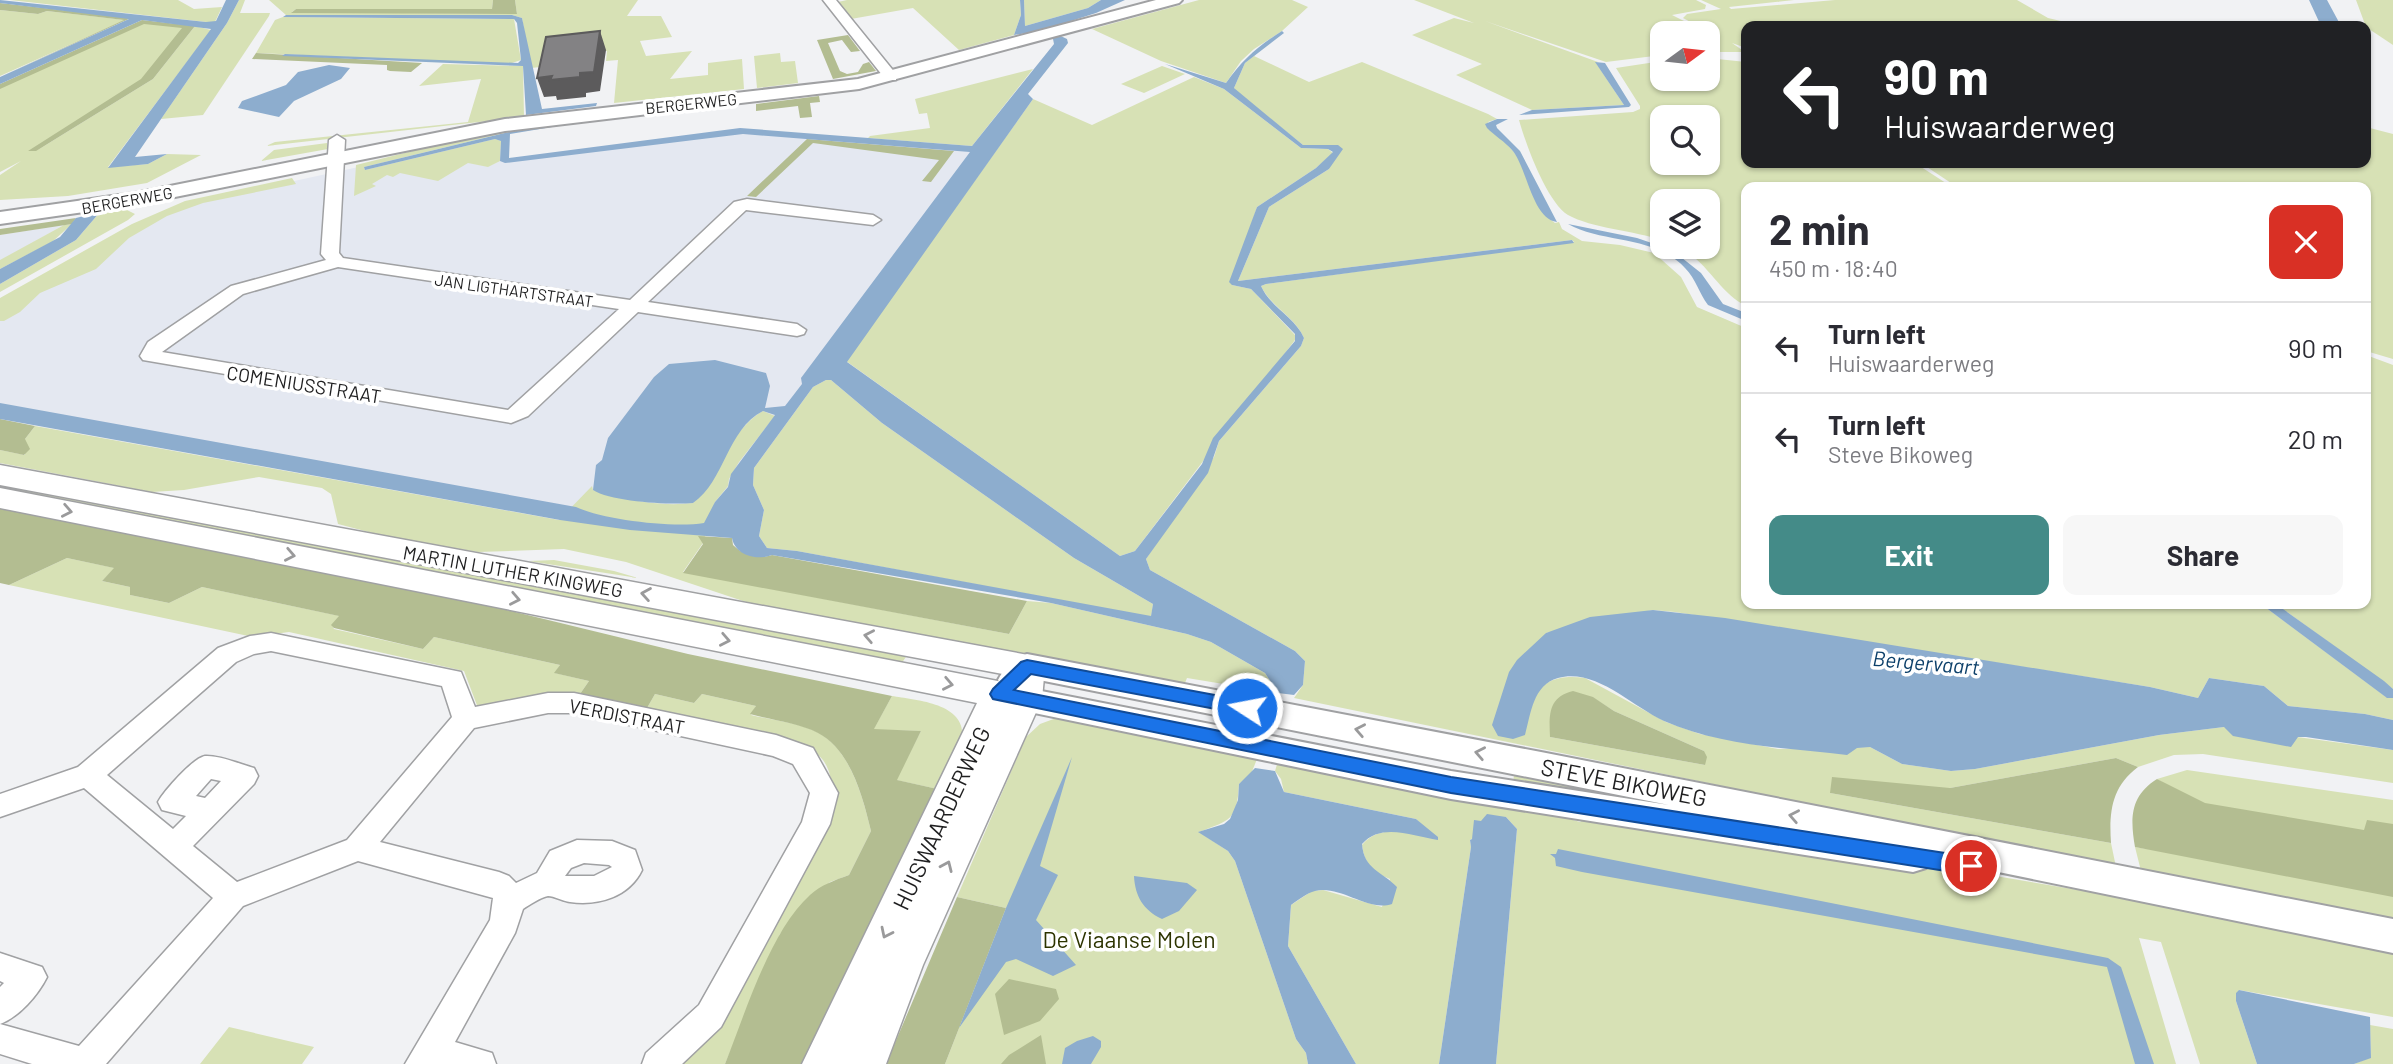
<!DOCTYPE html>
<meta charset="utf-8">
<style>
:root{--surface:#fff;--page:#f7f7f7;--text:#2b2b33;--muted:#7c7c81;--line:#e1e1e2;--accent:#448b88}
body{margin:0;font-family:Barlow,sans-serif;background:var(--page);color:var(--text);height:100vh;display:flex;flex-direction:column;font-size:26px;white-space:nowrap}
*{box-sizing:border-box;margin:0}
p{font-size:23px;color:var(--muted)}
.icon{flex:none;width:38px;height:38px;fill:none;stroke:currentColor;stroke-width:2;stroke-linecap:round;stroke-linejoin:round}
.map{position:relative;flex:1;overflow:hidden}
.sheet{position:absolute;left:1741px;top:182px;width:630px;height:427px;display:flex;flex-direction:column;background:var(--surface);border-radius:14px;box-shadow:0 2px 5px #0004}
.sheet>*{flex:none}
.hud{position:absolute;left:1741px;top:21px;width:630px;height:147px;border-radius:14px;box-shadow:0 2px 5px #0004;background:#202124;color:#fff;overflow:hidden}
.needle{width:46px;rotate:75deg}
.buttons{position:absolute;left:1650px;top:21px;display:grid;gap:14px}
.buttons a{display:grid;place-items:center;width:70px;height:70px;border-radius:14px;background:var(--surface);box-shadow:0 2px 5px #0004;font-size:35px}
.pin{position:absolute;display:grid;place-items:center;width:60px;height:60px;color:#fff;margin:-30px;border:4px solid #fff;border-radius:50%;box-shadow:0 2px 7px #0007}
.me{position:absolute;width:77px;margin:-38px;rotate:281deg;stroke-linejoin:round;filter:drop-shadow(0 0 5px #0008)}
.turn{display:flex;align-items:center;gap:24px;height:147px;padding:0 28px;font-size:32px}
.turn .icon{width:91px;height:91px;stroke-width:2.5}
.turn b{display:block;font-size:49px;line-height:60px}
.round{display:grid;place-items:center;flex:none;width:74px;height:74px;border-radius:14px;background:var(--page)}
.head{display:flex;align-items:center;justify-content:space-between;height:119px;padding:0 28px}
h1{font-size:42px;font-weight:700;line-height:52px}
.primary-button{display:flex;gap:14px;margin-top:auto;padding:14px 28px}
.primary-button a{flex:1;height:80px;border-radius:14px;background:var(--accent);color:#fff;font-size:28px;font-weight:700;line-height:80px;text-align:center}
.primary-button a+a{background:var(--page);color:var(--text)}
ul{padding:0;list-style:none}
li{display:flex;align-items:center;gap:21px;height:91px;padding:0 28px;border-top:2px solid var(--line)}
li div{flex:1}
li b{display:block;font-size:26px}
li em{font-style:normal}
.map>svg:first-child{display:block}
.built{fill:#e4e8f1}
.green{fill:#d7e1b5;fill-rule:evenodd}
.forest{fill:#b3bd91}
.water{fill:#8dadce;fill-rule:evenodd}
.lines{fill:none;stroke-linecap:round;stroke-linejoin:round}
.minor-casing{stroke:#a0a1a3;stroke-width:3}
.major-casing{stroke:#a0a1a3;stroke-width:4}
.highway-casing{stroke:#a0a1a3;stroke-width:3}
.minor{fill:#fff;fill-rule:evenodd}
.major{fill:#fff;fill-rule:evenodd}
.highway{fill:#fff;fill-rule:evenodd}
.shaded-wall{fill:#5c5b5c}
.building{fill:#838284;stroke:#5c5b5c;stroke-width:2}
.oneway{stroke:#9a9a9b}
.route{fill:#1a73e8;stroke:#114b97;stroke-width:2}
.labels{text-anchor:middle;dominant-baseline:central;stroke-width:7;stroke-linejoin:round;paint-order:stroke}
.far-street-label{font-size:16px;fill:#1f1f20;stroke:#fff}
.street-label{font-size:19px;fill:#1f1f20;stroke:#fff}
.water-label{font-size:21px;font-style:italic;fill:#0d406a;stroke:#fff}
.near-street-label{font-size:23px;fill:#1f1f20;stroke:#fff}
.near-park-label{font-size:23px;fill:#2d3400;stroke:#fff}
</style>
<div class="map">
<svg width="2393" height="1064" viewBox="0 0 2393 1064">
<rect width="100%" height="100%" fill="#f1f2f4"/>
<path class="built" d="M740,131L983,149L763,449L714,533L0,411V311L152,218L216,198L501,136L507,160Z
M64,225L0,261V235Z"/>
<path class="green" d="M10,0H178L194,9L222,7L215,22H206Z
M239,0H245L240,13H270L269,16L203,115L161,119L227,23Z
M269,0H493L492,9H296L292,12L517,14L515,0H638L627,16H661L672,37L640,41L646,56L692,51L670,79L708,75V63L742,59L744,89L614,103L618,60L606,61L607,51L553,56L550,66L531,68L522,18L512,15H286Z
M847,0H1020L1021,15L1014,35L959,50L913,8L851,19L838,2Z
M1024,0H1101L1088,8L1025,26Z
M1199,0H1292L1308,7L1282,31L1254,49L1241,61L1226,83L1161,61L1092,29Z
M1414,0H1696L1706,5L1705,9L1672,15L1708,33H1662V55L1606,62L1485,21L1598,62L1596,63L1624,105L1532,110L1456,75L1482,64L1412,35L1454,18L1474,23Z
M1701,0H1794L1729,7L1731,9L1835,0H2017L2048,18L2082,26H1746V48L1732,43L1745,52H1708V33L1720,38L1683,18L1687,14L1721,9Z
M2356,0H2393V45L2366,27Z
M0,10L38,14L47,11L125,20L0,76Z
M283,17L514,19L521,60L509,64L256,53L275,20Z
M144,22L189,27L148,78L36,151L153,79L195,26L211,30L108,167L148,164L167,154L201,155L147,183L68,196L0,200V175L21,161L0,172V88Z
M780,53L781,62L795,61L798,83L757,88L754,56Z
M1254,56L1309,82L1362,62L1488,114L1497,119L1488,122C1493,136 1504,139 1513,151C1532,175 1526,201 1555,223L1559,222L1562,229L1582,241L1620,245L1654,253L1681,277L1697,307L1746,328V604H2261L2386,697L2393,698V720L2365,714L2288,706L2264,686L2209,678L2198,698L2150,687L1675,612L1653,610L1546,633L1535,698C1543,677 1566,675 1585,678L1666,722L1700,734L1778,749L1870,747L1902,764L1951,771L1975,769L2159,735L2224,727L2393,750V783L2203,754L2174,755L2138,767L2116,758L1950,788L1830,793L2111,843L2116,867L1735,796L1727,787L1294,698L1303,685L1305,661L1295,651L1150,570L1146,559L1214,457L1219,441L1301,346L1304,338C1295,317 1271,307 1261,286L1266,284L1574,242L1572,240L1238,281L1269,207L1329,169L1338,145H1303L1236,91L1234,88L1245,63ZM1592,697L1614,711L1704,751L1705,765L1550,737Z
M1708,58L1746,62V163H1915L1952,187H1746V306C1720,293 1707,262 1680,247H1708V201H1662V240C1635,231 1591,228 1568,215C1547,202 1526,145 1519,120L1633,112L1640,109V106L1616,68L1662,61V79H1708ZM1662,117H1708V163H1662Z
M443,64L523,66L524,117L266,146L275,142L468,122L481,79L419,86Z
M1162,66L1185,74L1144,93L1121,84Z
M1033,69L972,146L868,138L870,136L930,128L927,113L919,114L915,99Z
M1194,77L1224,89L1301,148L1328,149L1333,153L1316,168L1257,207L1232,285L1251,289L1295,335V340L1135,551L1120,556L846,361L1033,99L1092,125Z
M576,121L509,132L364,167L365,170L495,139L501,141L500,161L488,167L468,163L438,181L400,173L393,177L387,175L372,184L376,186L354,196L356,165L469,137Z
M2366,127L2393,134V359L2366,351V187H1957L1921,163H2366Z
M327,143L328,149L261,161L274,150Z
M292,178L296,184L203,203L167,216L129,238L96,269L40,293L20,312L4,321H0V298L132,224L185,201Z
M125,209L135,214L128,220L0,292V284L76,240L100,212Z
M72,224L52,242L0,269V260L64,225Z
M2366,355L2393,365V689L2276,604H2366Z
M826,380H831L882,423L1074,558L1153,604L1151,617L797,551L767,548L759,536L764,510L753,485L754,468L813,387Z
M763,411L775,416L739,462L729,479L728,486L715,502L703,543L683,572L1009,634L1027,601L1051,603L1187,634L1211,642L1265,673L1278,693L1187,678L1183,688L971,644L965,647L764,608L626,562L564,549L478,552L384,536L338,524L331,494L322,488L259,477L184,490L152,492L0,463V450L25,455V439L35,426L559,520L592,486L593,490C626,500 659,507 693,503C710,477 736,425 763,411Z
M0,483L910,651L899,667L0,491Z
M67,558L115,568L102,581L130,587V595L169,603L202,587L340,616L332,625L334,629L423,649L434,637L560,665L555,673L589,681L580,694L567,693L478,708L464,671L289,632L253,637L9,585Z
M554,560L614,571L638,578L528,561Z
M655,694L694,703L702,694L756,706L751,715C772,720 800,723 819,733C851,751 863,798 871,831L849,875L830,882L780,934L725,1064H666L833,804C832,770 828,754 795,742L647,708Z
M892,696C915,700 967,703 962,738C960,755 949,774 942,790L896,780L921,731L873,730Z
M1059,717L1259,754L1251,774L1239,784C1237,821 1230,820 1199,832L1228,851L1235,861L1296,1039L1306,1053L1308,1064H945L1006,908L957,897L1026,737L1040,724Z
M1279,758L1497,798L1580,822L1590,815L1954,869L2156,903L2393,948V1017L2239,990L2236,1001L2257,1064H2200L2161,942L2139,938L2176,1064H1496L1517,829L1506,817L1470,840L1471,847L1439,1064H1356L1288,946L1291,905L1312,891L1323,890L1382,907L1390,879C1373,873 1364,863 1362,845C1379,824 1408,833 1432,835L1416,819L1284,792L1281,779L1275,771Z
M2187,770L2393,800V921L2361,917L2354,910L2141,871L2135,847L2147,849L2162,782L2157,779Z
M1514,775L1549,780L1561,779L1769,829L1513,784Z
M2370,1025L2393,1029V1064H2354L2371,1057Z
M229,1027L314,1047L302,1064H200Z"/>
<path class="forest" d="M493,0H515L517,14L291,13L296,9H492Z
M0,3L131,18L0,77L124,20L47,11L38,14L0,10Z
M142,20L195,26L153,79L36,151H28L141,79L182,28L144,24L0,89V84Z
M848,35L860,51L851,52L842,40L828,43L840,71L847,74L858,72L863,64L869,62L876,71L833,79L817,40Z
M256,53L422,63L411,72L390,71L387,70V65L252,59Z
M819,96L820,102L810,103L812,117L800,118L798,106L756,111V104Z
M807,139L954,151L931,182L922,181L939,160L813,143L756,197L747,196Z
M76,218L72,224L0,235V229Z
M0,419L35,426L25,439L30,449L24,455L0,450Z
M0,505L412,587L688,654L892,696L874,729L921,731L897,780L942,790L811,1064H725C745,1014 770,931 810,895C821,885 835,880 849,875L871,831C863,798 851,750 818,733C799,723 771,720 750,714L756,706L702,694L694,703L655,694L647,708L580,694L589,681L554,673L560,665L434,637L423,649L334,628L331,625L339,616L202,587L169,603L130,595V587L102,581L114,568L67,558L9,585L0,583Z
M698,536L732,538L733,545C743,555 758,560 772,555L1027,601L1009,634L683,573L703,544Z
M1573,691L1593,697L1614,711L1704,751L1707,757L1705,765L1550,737C1549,715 1548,697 1573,691Z
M2116,758L2138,767C2111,787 2109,813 2111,843L1830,793L1832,777L1950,788Z
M2157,779L2205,803L2364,830L2367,820L2393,824V897L2135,847C2130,818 2130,796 2157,779Z
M957,897L1006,908L945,1064H886Z
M1009,979L1056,989L1059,999L1040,1021L1004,1035L995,994Z
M1041,1035L1046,1064H1001L1009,1055Z"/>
<path class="water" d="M0,0L206,22L216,21L226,0H239L227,23L135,157L167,154L148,164L108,168L211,29L142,20L0,84V77L129,19L0,3Z
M1020,0H1024L1025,26L1088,8L1101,0H1125L1096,13L1046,29L1067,39L1068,43L1028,94L1033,99L847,362L1120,556L1135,551L1202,464L1213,438L1295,341V334L1251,289L1232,285L1229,282L1257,207L1316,168L1333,152L1328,149L1301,148L1224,89L1165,64L1226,83C1242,60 1258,46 1282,31L1284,33L1245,63L1234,88L1303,145H1338L1343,149L1329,169L1269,207L1238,281L1572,240L1574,243L1266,284L1261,286C1270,307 1295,317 1304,338L1301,346L1219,441L1208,473L1146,559L1150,570L1295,651L1305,661L1303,685L1294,695L1278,693L1265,673L1211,642L1187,634L1051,603L772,555C756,561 735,555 732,538L630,530L560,520L0,419V403L576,507C604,520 673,528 704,523L715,502L728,487L731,474L775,415L763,411C727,429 725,481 693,503C670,505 612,502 593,490L596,465L602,460L608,438L654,377L669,364L715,360L766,373L770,386L765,408L785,406L802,384L801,378L970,152L743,134L505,163L500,161L501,141L495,139L365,170L364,167L509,132L576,123L510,134L509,158L740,128L972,146L1054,44L1053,39L1039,31L1014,35L1021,15ZM826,380H831L882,423L1074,558L1153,604L1151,616L797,551L767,548L759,536L764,510L753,485L754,468L813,387Z
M2309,0H2327L2341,26H2321Z
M286,15H512L522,18L542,109L597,103L596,106L526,115L523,66L282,56L285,54L518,63L521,60L517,23L514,19L283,17Z
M1595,62L1605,63L1631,105L1629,107L1519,115L1532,110L1624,105Z
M329,65L350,68L341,79L294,101L279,117L238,108L242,101L286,85L298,72Z
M1497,119H1508L1496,125L1497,128L1520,151L1557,222C1532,219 1527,167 1512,150C1505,142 1494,135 1487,128L1485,124Z
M100,212L76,240L0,284V269L60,237L76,218Z
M1568,224L1637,238L1672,250L1701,273L1723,304L1746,313V321L1708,305C1699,293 1696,279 1685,268C1655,235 1604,244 1568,224Z
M2261,604H2276L2384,681L2393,689V698H2387Z
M1653,610L1725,618L2150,687L2198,698L2209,678L2264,686L2288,706L2365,714L2393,720V750L2306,737H2298L2291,747L2233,736L2224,727L2159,735L1975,769L1951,771L1902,764L1870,747L1857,748L1847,755C1786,748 1721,746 1664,721C1631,706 1596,668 1558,678C1533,685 1531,713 1525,735L1513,739L1498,736L1492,725L1509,672L1517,660L1546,633L1590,617Z
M1072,757L1040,866L1058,875L1036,920L1076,965L1053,976L1016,959L1006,962L959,1028L1006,908Z
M1255,768L1275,771L1284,792L1416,819L1438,837V840C1413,836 1381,822 1362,844C1364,870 1382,871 1397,887L1392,904C1367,912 1341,885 1315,891C1307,893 1298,900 1291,905L1288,946L1356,1064H1308L1306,1053L1296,1039L1235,861L1228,851L1198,832L1224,824L1230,819L1238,800L1239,784Z
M1487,814L1506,817L1517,829L1496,1064H1439L1471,847L1470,840L1472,839L1474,820L1481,821Z
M1558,849L2108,958L2121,967L2154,1064H2135L2107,967L1582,872L1556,866L1555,858L1550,854H1556Z
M1134,876L1187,883L1197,890L1179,911L1162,919C1143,910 1135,896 1134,876Z
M2239,990L2370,1017L2371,1058L2354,1064H2257L2236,1001V993Z
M1093,1036L1101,1041V1047L1091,1064H1062L1065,1048L1077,1041Z"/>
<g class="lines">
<g class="minor-casing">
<path id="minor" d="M823,0H836L896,74V80H886Z
M337,135L345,140L339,253L343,258L630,300L734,202L747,199L873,215L881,220L873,225L746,210L648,302L797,324L806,330L804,334L797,336L638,312L528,416L511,423L143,360L140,356L148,342L231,286L326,260L321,254L329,140ZM338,267L619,309L508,410L162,352L243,294Z
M271,633L461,672L475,707L548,693H574L776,735L813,748L838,793L830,824L721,1027L682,1064H642L646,1053L699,1005L802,822L810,793L793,764L773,756L574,713H548L474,728L380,842L499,872L509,876L516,883L537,873L550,851L577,840L612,841L635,850L642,870C629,897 598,906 570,902C563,901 554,896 548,896C541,897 529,905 523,909L515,933L455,1042L492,1053L496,1064H405L490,920L493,898L358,861L243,906L106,1064H32L0,1054V987L4,983L0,981V953L42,967L47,977C38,995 19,1017 0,1024L79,1046L213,898L84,788L0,817V794L78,767L218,648L250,636ZM271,651L442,686L452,717L347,840L237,882L193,846L254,784L258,776L254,768C240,764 219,755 205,756C193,758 164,791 158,802L162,810L186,816L173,829L107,775L236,662L254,654ZM211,779L221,781L205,798L196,796ZM584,863L609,865L612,867L594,876H565L571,868Z"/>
</g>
<g class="major-casing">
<path id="major" d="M1156,0H1182L1179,3L859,89L505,131L140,204L0,224V212L140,192L505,119L858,79Z
M1027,654L1541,752L2393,919V953L1930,858L1926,868L1913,872L1451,799L991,704L986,695L991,686L1000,683L998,680C1005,667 1013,659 1027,654ZM1034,679L1669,805L1451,771L1026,688Z"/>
</g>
<g class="highway-casing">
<path id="highway" d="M0,465L1039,657L1045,666L1042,699L923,965L886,1064H802L977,703L0,508V488L1008,683V675L0,485Z"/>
</g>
<use href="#minor" class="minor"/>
<use href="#major" class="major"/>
<use href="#highway" class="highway"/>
</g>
<path class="shaded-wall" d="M600,31L606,50L600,91L586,93V97L557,100L556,96L544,97L537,78L580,73Z"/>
<path class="building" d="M600,31L594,72L580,73V77L550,80L552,76L537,78L546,37Z"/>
<defs><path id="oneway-chevron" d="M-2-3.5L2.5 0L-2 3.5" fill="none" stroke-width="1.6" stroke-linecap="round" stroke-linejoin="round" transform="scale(1.75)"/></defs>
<g class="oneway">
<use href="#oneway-chevron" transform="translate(67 511) rotate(11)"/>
<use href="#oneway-chevron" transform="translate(290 555) rotate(11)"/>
<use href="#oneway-chevron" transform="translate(646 594) rotate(-170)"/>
<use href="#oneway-chevron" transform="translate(515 599) rotate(11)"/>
<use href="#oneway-chevron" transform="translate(869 636) rotate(-169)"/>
<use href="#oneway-chevron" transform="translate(725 640) rotate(11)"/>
<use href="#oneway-chevron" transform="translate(948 684) rotate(11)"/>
<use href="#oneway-chevron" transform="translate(1360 730) rotate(-169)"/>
<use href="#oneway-chevron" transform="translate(1480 753) rotate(-169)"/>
<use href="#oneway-chevron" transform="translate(1794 816) rotate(-169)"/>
<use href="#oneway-chevron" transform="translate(947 866) rotate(-66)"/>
<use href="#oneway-chevron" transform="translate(886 933) rotate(116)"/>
</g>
<path class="route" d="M1027,660L1247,701L1254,703L1256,708L1254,713L1247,715L1031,674L1014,690L1451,777L1971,857L1979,860L1982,866L1979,872L1971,875L1451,793L993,699L990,694L993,689L1021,662Z"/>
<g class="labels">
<g class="far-street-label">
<text transform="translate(691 103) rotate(-6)">BERGERWEG</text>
<text transform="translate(127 200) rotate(-10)">BERGERWEG</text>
<text transform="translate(514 290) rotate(8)">JAN LIGTHARTSTRAAT</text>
</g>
<g class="street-label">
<text transform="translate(304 384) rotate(9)">COMENIUSSTRAAT</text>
<text transform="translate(513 571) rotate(10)">MARTIN LUTHER KINGWEG</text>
<text transform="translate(627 716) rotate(11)">VERDISTRAAT</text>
</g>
<g class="water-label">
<text transform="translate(1926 662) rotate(5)">Bergervaart</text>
</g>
<g class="near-street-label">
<text transform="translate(1624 782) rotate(11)">STEVE BIKOWEG</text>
<text transform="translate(941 818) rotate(-65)">HUISWAARDERWEG</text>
</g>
<g class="near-park-label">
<text x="1129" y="939">De Viaanse Molen</text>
</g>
</g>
</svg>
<div class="buttons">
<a><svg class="needle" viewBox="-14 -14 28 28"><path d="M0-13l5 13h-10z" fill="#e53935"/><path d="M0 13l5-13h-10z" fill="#7c7c81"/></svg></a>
<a><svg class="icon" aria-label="search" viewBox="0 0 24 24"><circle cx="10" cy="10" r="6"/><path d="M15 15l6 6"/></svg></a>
<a><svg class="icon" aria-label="layers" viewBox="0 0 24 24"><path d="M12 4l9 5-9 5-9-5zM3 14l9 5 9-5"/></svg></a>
</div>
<div class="pin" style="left:1971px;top:866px;background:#d93025"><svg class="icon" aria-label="arrive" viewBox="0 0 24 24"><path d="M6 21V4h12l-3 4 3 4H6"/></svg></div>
<svg class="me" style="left:1247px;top:708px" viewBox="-20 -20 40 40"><circle r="17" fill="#1a73e8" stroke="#fff" stroke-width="3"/><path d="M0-11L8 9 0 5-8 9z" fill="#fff"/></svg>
<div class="hud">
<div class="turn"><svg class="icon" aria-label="left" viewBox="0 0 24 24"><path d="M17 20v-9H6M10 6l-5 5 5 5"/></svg><div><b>90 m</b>Huiswaarderweg</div></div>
</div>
<section class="sheet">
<div class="head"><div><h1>2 min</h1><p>450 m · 18:40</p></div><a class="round" style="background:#d93025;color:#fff"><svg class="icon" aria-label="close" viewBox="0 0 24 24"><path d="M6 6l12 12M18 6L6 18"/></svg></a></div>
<ul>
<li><svg class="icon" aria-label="left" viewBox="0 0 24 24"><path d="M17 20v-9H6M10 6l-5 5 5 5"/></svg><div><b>Turn left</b><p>Huiswaarderweg</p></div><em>90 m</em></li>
<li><svg class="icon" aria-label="left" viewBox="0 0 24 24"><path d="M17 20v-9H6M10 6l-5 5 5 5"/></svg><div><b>Turn left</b><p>Steve Bikoweg</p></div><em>20 m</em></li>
</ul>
<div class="primary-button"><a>Exit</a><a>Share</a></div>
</section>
</div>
